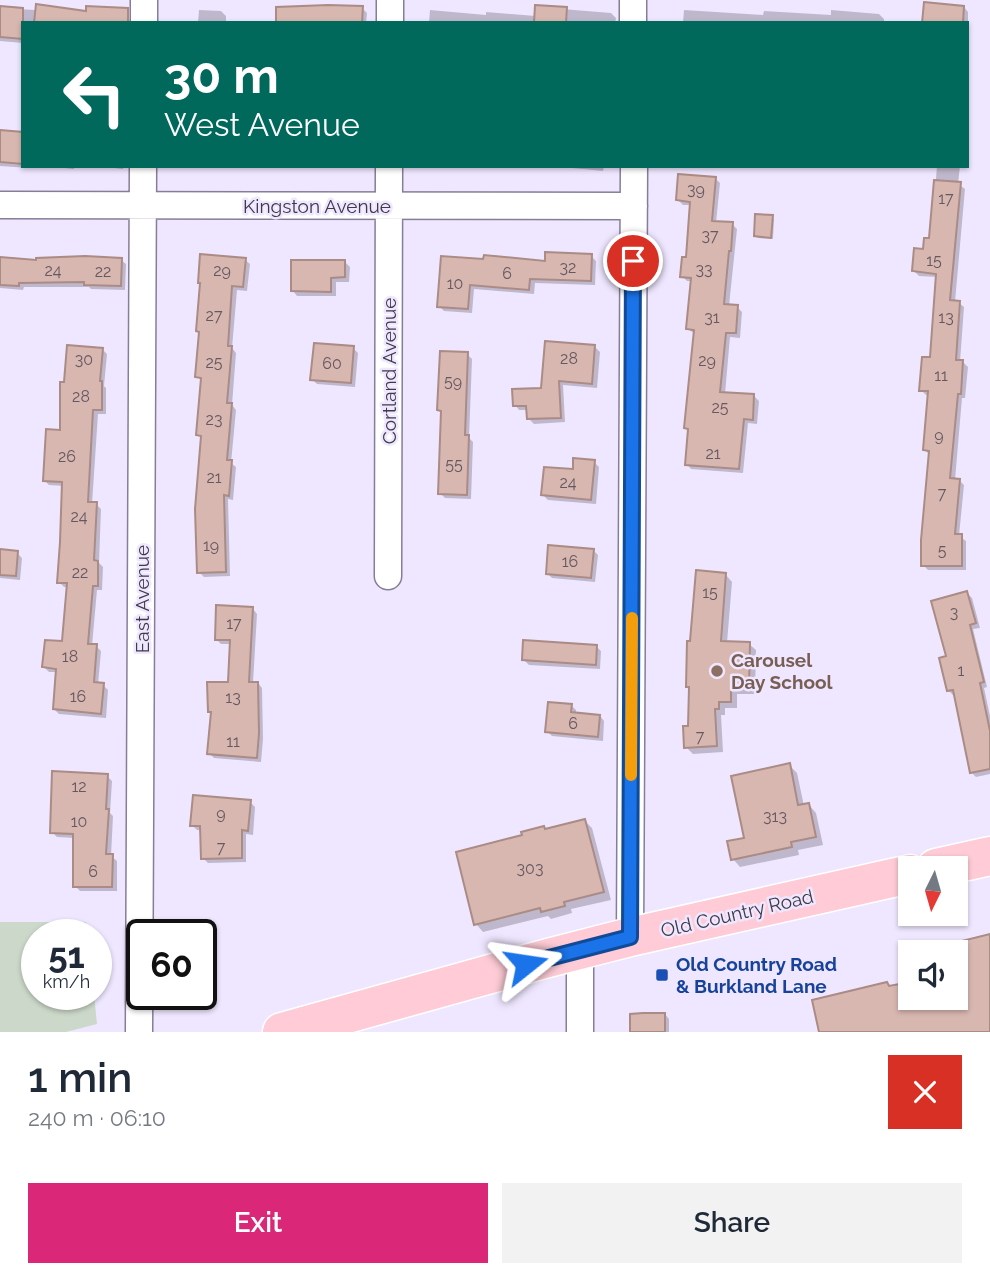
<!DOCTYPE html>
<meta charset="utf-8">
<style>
:root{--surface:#fff;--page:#f2f2f3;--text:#1f2937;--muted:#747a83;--accent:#db2777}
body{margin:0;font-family:Raleway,sans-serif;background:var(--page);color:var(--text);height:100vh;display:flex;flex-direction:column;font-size:26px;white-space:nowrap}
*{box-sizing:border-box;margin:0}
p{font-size:23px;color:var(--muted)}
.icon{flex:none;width:38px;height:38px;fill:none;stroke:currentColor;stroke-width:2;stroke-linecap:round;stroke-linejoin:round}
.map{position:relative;height:1032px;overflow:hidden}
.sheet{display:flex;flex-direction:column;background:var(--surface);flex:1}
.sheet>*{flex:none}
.hud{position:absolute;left:21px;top:21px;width:948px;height:147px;border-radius:0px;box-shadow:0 2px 5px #0004;background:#00695c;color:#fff;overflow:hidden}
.needle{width:46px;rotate:185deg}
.tools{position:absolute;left:898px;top:856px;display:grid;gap:14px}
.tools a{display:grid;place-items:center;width:70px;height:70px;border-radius:0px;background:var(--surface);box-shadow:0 2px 5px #0004;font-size:35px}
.speed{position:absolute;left:21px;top:919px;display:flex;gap:14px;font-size:35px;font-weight:700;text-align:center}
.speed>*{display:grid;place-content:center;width:91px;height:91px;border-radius:50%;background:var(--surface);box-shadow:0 2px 5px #0004;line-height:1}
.speed small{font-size:18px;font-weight:400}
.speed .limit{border:4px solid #111;border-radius:10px;background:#fff;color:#111}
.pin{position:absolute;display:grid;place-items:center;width:60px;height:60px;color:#fff;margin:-30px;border:4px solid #fff;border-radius:50%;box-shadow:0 2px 7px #0007}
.me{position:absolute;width:77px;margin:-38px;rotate:75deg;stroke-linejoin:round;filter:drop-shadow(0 0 5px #0008)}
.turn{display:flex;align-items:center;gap:24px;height:147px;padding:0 28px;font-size:32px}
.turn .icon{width:91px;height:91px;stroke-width:2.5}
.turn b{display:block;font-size:49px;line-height:60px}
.round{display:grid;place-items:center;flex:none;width:74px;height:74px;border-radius:0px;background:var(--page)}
.summary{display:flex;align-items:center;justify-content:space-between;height:119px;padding:0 28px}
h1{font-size:42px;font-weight:600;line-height:52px}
.action{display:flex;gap:14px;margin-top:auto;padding:14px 28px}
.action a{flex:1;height:80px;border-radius:0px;background:var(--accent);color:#fff;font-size:28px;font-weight:600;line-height:80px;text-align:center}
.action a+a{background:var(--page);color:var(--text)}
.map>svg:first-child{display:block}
.green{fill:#ccd9ca}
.shadow{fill:#0003}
.building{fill:#d9b7b1;stroke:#ab8b85;stroke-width:2}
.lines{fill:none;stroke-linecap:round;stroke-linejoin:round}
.street-casing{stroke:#867d97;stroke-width:29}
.primary-casing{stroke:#fff;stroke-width:41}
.street{stroke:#fff;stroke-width:26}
.primary{stroke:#fecbd6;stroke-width:38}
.route-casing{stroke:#114b97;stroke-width:18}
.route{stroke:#1a73e8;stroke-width:12}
.slow{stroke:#f59e0b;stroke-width:12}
.education-dot{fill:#8d6e63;stroke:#efe7ff;stroke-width:2.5}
.transit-dot{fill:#1a4fb4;stroke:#efe7ff;stroke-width:2.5}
.labels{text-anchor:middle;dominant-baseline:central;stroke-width:5;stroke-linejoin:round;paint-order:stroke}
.number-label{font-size:16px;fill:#655961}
.street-label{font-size:19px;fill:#3e3a46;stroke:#efe7ff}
.education-label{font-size:19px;font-weight:bold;fill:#785e54;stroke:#efe7ff;text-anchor:start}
.transit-label{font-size:19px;font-weight:bold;fill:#164399;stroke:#efe7ff;text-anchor:start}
</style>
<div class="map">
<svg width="990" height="1032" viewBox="0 0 990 1032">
<rect width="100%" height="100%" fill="#efe7ff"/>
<path class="green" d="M0,922H86L87,934H37V994H94L97,1024L66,1032H0Z"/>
<path class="shadow" d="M537,7L611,13L616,18L615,23H429L430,10L486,15V12L536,16Z
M964,7L968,12V23H924Z
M0,8L87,13L124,23H23V43L0,41Z
M362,8L367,13L366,23H283Z
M199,10L221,11L226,16V23H198Z
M684,10L763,15L764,11L831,15V10L879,14L884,19V23H683Z
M0,132L23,133V166H29V168L0,166Z
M45,166H74V169Z
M96,166H123V169Z
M604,166L603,171L562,167L520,166Z
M937,166H960L958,184L965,189L955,302L959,303L964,307L960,362H963L968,367L965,398H962L955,480H959L964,485L959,536L966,541V570H928L923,565L930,455L925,450L930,395H926L921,390L931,359L937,277L919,276L914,271L931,240Z
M715,178L720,183L716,223L732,224L737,229L729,306L737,307L742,312L740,338L730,337L725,394L754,396L759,401L757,424L748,423L743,473L691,469L687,464L689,431L686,428L695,334L688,329L692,281H687L682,276L687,259L691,205H683L678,200Z
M772,217L774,219L773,239L758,238L756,236Z
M591,256L596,261L595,285L535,283L534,294L474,289L472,313L444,311L439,306L443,258L546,262Z
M0,259L38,262L121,260L126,264L125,290L91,289L89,287H24L23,290L0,288Z
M245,260L250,264L247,291L237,290L232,348L236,353L232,405L236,410L231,463L236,467L233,500L228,499L230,576L204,577L199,572L203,439L198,434L203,382L197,376L201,333Z
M345,262L350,267L349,282H336V296H297L293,291Z
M595,347L600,352L597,388L563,385L565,422L534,424L529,419L528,410H519L515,405L543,389Z
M353,348L358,353L355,387L317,384L312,379Z
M102,349L107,354L104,386L106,388V414H98L92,504H96L101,509L99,563L103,567L102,590H97L92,646H96L101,651L98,685H103L108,690L106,718L59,714L54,709L58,672H49L44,667L64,643L69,587H64L59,582L64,486L49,485L44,480L62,432L66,384Z
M467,354L472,359L469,438L473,442L471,499L445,498L440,493L443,413L439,410Z
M594,462L599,467L596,504L548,500L543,495L574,471Z
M593,550L598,555L595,582L552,578L547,573Z
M0,551L17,553L22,558L20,580L0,578Z
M726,575L732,582L727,643L749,644L756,650L755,694H737V708H725V715H721L723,752L693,754L686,747L690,728L691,642Z
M967,593L972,598L980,628L973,629L987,687L984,688L990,716V774L976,777L971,772L956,694L953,695L948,690L949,657Z
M253,609L257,614L253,683H258L262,688L263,739L261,762L214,758L209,753L213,715L209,711L230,684L232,644H221L216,639Z
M596,646L601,651L600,669L529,665L524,660Z
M571,705L576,710V714L600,716L604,721L603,741L552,736L547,731Z
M789,765L797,773L804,806L809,805L816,813L823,845L798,850L799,855L740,867L733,859Z
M107,776L112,781L110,813L113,816L111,856L117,861V891H80L75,886V838L57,837L52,832Z
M250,802L255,807L253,835L246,834V862L208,863L203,858L202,830H197L192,825Z
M585,821L592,828L611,900L571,909L572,913L551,919L548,916L483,932L476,924L525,836L544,828L547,830Z
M990,936V1032H821L891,988L910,983V998H956V973L963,971Z
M665,1014L669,1019V1032H632Z"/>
<path class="building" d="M924,2L964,6L963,23H922Z
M36,4L86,11V6L128,8V23H34Z
M328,5L363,6L362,23H276V7Z
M535,5L567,7L566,23H534Z
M0,6L23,8V39L0,37Z
M0,130L23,132V164L0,162Z
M678,174L716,177L712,221L733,222L731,251H729L724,304L738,305L736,333H726L720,392L754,394L753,420L744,419L739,469L685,465L688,429L684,428L694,330L686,329L691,278L680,277L682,257H686L690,202L676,200Z
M934,180L961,182L950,300L960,301L956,360H963L961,394H958L950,478L960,479L955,534H962V566H921V540L929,451L923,450L928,391H919L922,357H930L936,274L912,271L914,248L923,249L924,238H929Z
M755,214L773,215L771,238L754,236Z
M545,252L592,254L591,281L530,279L529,290L470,285L468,309L437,307L441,256L483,259L484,255L545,261Z
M200,254L246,258L243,287L232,286L228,346H232L227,403H232L227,460H232L229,496L224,495L226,572L197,573L195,509L201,436L196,435L201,378L195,377L199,332L196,331L200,283H198Z
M85,256L122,258L121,286L84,285V282L19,283V286L0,285V257L36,260V258Z
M291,260H345V277L331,278V292L291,291Z
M545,341L595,345L592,384L559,381L561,418L527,419L526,406H513L512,389L541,388Z
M314,343L354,346L351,383L310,380Z
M67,345L103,348L100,381H102V410H93L88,502H97L94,560L98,561V586H93L88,644H97L94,682L104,683L101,714L53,709L56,669L42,667L45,640L62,641L67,583H57L60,542L62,482L43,481L46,429L60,430V382H64Z
M440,351L468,352L465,435H469L467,495L438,494L441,411L437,410Z
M573,458L595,460L591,500L541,495L544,467L573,469Z
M548,545L594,549L591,578L546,574Z
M0,549L18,551L16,576L0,575Z
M696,570L726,573L721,641L750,642L749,688H731V702H719V709H715L717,746L684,748L683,726H688L689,687H686L687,641H690Z
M967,591L976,623L970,625L984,682L980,683L990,731V769L970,773L953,690L947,691L939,658L946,656L931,601Z
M216,605L253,607L249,682H258L259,733L257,758L207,754L211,712H208L207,682H228L230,640H215Z
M523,640L597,645L596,665L522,660Z
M548,702L572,704L571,712L600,715L598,737L545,732Z
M790,763L798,805L809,803L816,837L791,842L792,847L731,860L727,841L744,838L731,776Z
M52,771L108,774L106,809H109L106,854H113L112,887H73V834L50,833Z
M193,795L251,800L248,831L242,830V858L201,859L200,826H190Z
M585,819L604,892L564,902L565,906L541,912L540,908L474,925L456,852L522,835L521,832L544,826L545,829Z
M990,934V1032H819L812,1000L887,982L889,986L910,982V998H956V971L961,970L954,943Z
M643,1013H665V1032H630V1014Z"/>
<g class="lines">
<g class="street-casing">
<path id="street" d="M633,0V23
M144,23V0
M390,23V0
M0,205L634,206
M388,576L389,166
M630,937L634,166
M580,950V1032
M139,1032L143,166"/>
</g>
<g class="primary-casing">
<path id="primary" d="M936,868L990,856
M282,1032L548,958L630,937L910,874"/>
</g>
<use href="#street" class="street"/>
<use href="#primary" class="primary"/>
</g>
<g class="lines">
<g class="route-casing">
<path id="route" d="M526,964L630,937L633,261"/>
</g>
<use href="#route" class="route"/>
<path class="slow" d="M631,775L632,618"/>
</g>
<circle class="education-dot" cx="717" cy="671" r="7"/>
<rect class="transit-dot" x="655" y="968" width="14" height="14" rx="3.5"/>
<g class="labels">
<g class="number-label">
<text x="696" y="189">39</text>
<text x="946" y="198">17</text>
<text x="710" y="235">37</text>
<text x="934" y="260">15</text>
<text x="568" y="267">32</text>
<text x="704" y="269">33</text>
<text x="53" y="270">24</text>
<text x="222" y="270">29</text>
<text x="103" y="271">22</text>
<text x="507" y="273">6</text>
<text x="455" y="283">10</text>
<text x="214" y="315">27</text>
<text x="712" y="317">31</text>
<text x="946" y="317">13</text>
<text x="569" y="358">28</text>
<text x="84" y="359">30</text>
<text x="707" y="360">29</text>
<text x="214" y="362">25</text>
<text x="332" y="363">60</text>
<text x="941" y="375">11</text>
<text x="453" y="381">59</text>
<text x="81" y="396">28</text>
<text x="720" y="407">25</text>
<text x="214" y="419">23</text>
<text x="939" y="435">9</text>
<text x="713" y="453">21</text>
<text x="67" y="456">26</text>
<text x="454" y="464">55</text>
<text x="214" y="477">21</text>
<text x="568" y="482">24</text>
<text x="942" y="493">7</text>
<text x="79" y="516">24</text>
<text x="211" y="545">19</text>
<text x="942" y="550">5</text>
<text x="570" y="561">16</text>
<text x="80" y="572">22</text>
<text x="710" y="592">15</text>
<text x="954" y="612">3</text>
<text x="234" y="623">17</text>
<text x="70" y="656">18</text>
<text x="961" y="670">1</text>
<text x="78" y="696">16</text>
<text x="233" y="697">13</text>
<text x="573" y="723">6</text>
<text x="700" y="736">7</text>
<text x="233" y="741">11</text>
<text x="79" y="786">12</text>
<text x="221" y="813">9</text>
<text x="775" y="816">313</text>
<text x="79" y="821">10</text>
<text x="221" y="847">7</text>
<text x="530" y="868">303</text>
<text x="93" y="871">6</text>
</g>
<g class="street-label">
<text x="317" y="206">Kingston Avenue</text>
<text transform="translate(389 371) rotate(-90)">Cortland Avenue</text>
<text transform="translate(142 599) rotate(-90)">East Avenue</text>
<text transform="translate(737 913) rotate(-13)">Old Country Road</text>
</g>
<g class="education-label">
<text x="731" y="660">Carousel<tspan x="731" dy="22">Day School</tspan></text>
</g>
<g class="transit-label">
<text x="676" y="964">Old Country Road<tspan x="676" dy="22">&amp; Burkland Lane</tspan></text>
</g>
</g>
</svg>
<div class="tools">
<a><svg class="needle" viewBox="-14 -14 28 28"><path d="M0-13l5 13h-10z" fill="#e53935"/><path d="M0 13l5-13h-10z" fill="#747a83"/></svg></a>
<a><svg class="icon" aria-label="sound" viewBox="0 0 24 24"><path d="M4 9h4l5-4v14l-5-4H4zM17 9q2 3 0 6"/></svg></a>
</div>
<div class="speed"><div>51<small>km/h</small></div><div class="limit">60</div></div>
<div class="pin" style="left:633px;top:261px;background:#d93025"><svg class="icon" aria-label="arrive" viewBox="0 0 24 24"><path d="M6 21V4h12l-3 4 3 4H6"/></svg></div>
<svg class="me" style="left:526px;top:964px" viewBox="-20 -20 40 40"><path d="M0-17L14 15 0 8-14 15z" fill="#1a73e8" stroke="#fff" stroke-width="4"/></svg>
<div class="hud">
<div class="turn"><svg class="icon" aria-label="left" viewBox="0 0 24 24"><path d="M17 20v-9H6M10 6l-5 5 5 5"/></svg><div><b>30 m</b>West Avenue</div></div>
</div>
</div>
<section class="sheet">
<div class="summary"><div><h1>1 min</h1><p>240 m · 06:10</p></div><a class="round" style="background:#d93025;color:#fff"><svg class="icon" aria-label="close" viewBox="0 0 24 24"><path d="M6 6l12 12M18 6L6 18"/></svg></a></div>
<div class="action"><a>Exit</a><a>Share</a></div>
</section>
